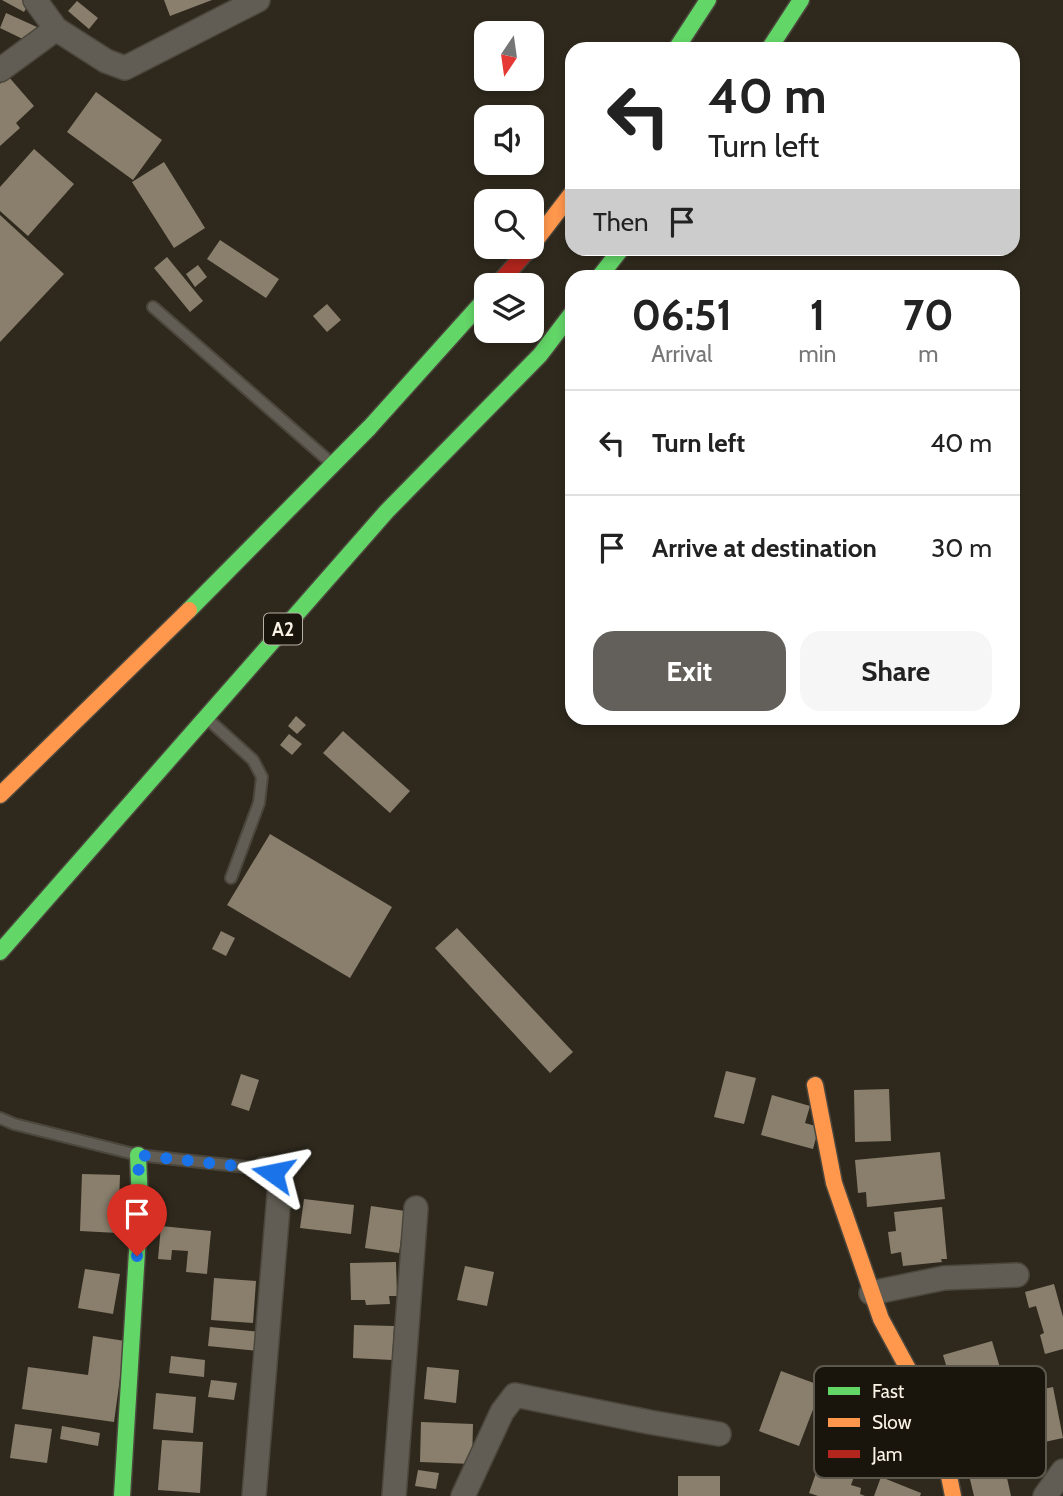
<!DOCTYPE html>
<style>
:root{--surface:#fff;--page:#f6f6f6;--text:#222;--muted:#767676;--line:#e0e0e0;--accent:#63605b}
body{margin:0;font-family:Cabin,sans-serif;background:var(--page);color:var(--text);height:100vh;display:flex;flex-direction:column;font-size:26px;white-space:nowrap}
*{box-sizing:border-box;margin:0}
p{font-size:23px;color:var(--muted)}
.icon{flex:none;width:38px;height:38px;fill:none;stroke:currentColor;stroke-width:2;stroke-linecap:round;stroke-linejoin:round}
.map{position:relative;flex:1;overflow:hidden}
.side{position:absolute;left:565px;top:270px;width:455px;height:455px;display:flex;flex-direction:column;background:var(--surface);border-radius:21px;box-shadow:0 4px 10px #0003}
.side>*{flex:none}
.hud{position:absolute;left:565px;top:42px;width:455px;height:214px;border-radius:21px;box-shadow:0 4px 10px #0003;background:#fff;color:var(--text);overflow:hidden}
.needle{width:46px;rotate:193deg}
.controls{position:absolute;left:474px;top:21px;display:grid;gap:14px}
.controls a{display:grid;place-items:center;width:70px;height:70px;border-radius:14px;background:var(--surface);box-shadow:0 4px 10px #0003;font-size:35px}
.pin{position:absolute;display:grid;place-items:center;width:60px;height:60px;color:#fff;margin:-72px -30px;border-radius:50% 50% 50% 0;rotate:-45deg;box-shadow:0 0 7px #0007}
.pin .icon{rotate:45deg}
.me{position:absolute;width:77px;margin:-38px;rotate:282deg;stroke-linejoin:round;filter:drop-shadow(0 0 5px #0008)}
.turn{display:flex;align-items:center;gap:24px;height:147px;padding:0 28px;font-size:32px}
.turn .icon{width:91px;height:91px;stroke-width:2.5}
.turn b{display:block;font-size:49px;line-height:60px}
.then{display:flex;align-items:center;height:66px;padding:0 28px;background:#0003;gap:14px;font-size:26px}
.eta{display:flex;justify-content:space-evenly;align-items:center;height:119px;text-align:center}
.eta b{font-size:42px;font-weight:800;line-height:49px}
.cta{display:flex;gap:14px;margin-top:auto;padding:14px 28px}
.cta a{flex:1;height:80px;border-radius:21px;background:var(--accent);color:#fff;font-size:28px;font-weight:800;line-height:80px;text-align:center}
.cta a+a{background:var(--page);color:var(--text)}
ul{padding:0;list-style:none}
li{display:flex;align-items:center;gap:21px;height:105px;padding:0 28px;border-top:2px solid var(--line)}
li div{flex:1}
li b{display:block;font-size:26px}
li em{font-style:normal}
.map>svg:first-child{display:block}
.building{fill:#8a7f6d}
.lines{fill:none;stroke-linecap:round;stroke-linejoin:round}
.lane-casing{stroke:#4c473d;stroke-width:14}
.street-casing{stroke:#4c473d;stroke-width:26}
.fast-casing{stroke:#4c473d;stroke-width:19}
.slow-casing{stroke:#4c473d;stroke-width:19}
.jam-casing{stroke:#4c473d;stroke-width:19}
.lane{stroke:#615d54;stroke-width:10}
.street{stroke:#615d54;stroke-width:23}
.fast{stroke:#63d668;stroke-width:16}
.slow{stroke:#ff974d;stroke-width:16}
.jam{stroke:#b3261e;stroke-width:16}
.route{stroke:#1a73e8;stroke-width:12;stroke-dasharray:0 21.6}
.labels{text-anchor:middle;dominant-baseline:central;stroke-width:7;stroke-linejoin:round;paint-order:stroke}
.shield{fill:#1a150c;stroke:#b7b0a5;stroke-width:2}
.shield-label{font-size:19px;font-weight:bold;fill:#faf3e6}
.key{fill:#1a150c;stroke:#5d584d;stroke-width:2}
.key-label{font-size:19px;fill:#faf3e6}
</style>
<div class="map">
<svg width="1063" height="1496" viewBox="0 0 1063 1496">
<rect width="100%" height="100%" fill="#2f291d"/>
<path class="building" d="M2,0H28L30,1L24,12Z
M164,0H212L170,16Z
M77,1L98,18L89,29L68,11Z
M6,13L37,27L29,42L0,28Z
M8,76L34,106L16,123L20,128L0,146V84Z
M96,92L162,140L133,180L67,132Z
M34,149L74,184L28,236L0,211V187Z
M164,162L205,228L174,248L132,182Z
M0,215L64,274L0,342Z
M220,240L279,279L266,298L207,259Z
M167,257L203,301L190,312L154,268Z
M198,265L207,277L195,287L186,274Z
M327,304L341,320L327,332L313,316Z
M296,716L306,725L297,734L288,726Z
M343,731L410,791L390,813L323,753Z
M289,734L302,744L292,755L280,745Z
M270,834L392,907L350,978L227,905Z
M457,928L573,1052L550,1073L435,948Z
M221,931L235,938L226,956L212,949Z
M726,1071L756,1078L744,1124L714,1117Z
M241,1074L259,1080L249,1111L231,1105Z
M889,1089L891,1141L855,1142L854,1090Z
M772,1095L810,1106L805,1123L819,1127L813,1149L761,1135Z
M940,1152L945,1199L867,1207L866,1192L858,1193L855,1160Z
M82,1174L120,1175L118,1233L80,1231Z
M304,1199L354,1205L351,1234L300,1228Z
M371,1206L405,1211L399,1253L365,1248Z
M942,1207L947,1259H941L942,1262L903,1266L901,1252L891,1254L888,1232L896,1231L894,1212Z
M161,1226L211,1231L207,1274L186,1272L188,1251L172,1250L171,1260L158,1259Z
M396,1262L397,1296H389L390,1304L366,1305L365,1300H351L350,1263Z
M465,1266L494,1272L487,1306L457,1300Z
M85,1269L120,1274L113,1314L78,1308Z
M214,1278L256,1281L253,1323L211,1320Z
M1054,1284L1063,1317V1349L1045,1354L1040,1335L1044,1333L1036,1306L1029,1308L1025,1292Z
M354,1325L394,1326L392,1360L353,1358Z
M210,1327L261,1332L259,1351L208,1346Z
M93,1336L125,1341L114,1422L22,1409L28,1367L88,1375Z
M992,1341L1001,1371L952,1385L943,1355Z
M171,1356L205,1360L204,1377L169,1373Z
M427,1367L459,1370L456,1403L424,1399Z
M781,1371L822,1386L799,1446L759,1431Z
M211,1380L237,1383L234,1400L208,1397Z
M1053,1387L1063,1438L1021,1447L1009,1396Z
M156,1393L196,1397L193,1433L153,1429Z
M421,1422L473,1424L472,1464L420,1462Z
M15,1424L52,1429L47,1463L10,1458Z
M62,1426L100,1433L98,1446L60,1439Z
M162,1440L203,1442L200,1493L158,1490Z
M824,1450L859,1463L851,1485L861,1488L860,1494L865,1496H818L809,1493Z
M1018,1454L1022,1475L1007,1478L1011,1496H974L968,1471L1004,1463L1003,1457Z
M418,1470L439,1473L436,1489L415,1486Z
M678,1476H720V1496H678Z
M881,1477L921,1493L920,1496H874Z"/>
<g class="lines">
<g class="lane-casing">
<path id="lane" d="M153,307L329,461
M211,722L253,760L262,777L259,803L231,878
M0,1118L14,1124L138,1155L264,1169"/>
</g>
<g class="street-casing">
<path id="street" d="M35,0L56,29L106,61L125,68L258,0
M0,70L56,29
M871,1293L944,1278L1017,1275
M254,1496L280,1183L273,1173L264,1169
M394,1496L416,1208
M463,1496L502,1412L515,1395L649,1422L719,1434
M1045,1496L1063,1471"/>
</g>
<g class="fast-casing">
<path id="fast" d="M676,49L708,0
M769,49L801,0
M600,276L622,248
M189,610L370,427L486,298
M0,952L387,511L540,355L572,313
M122,1496L140,1203L138,1155"/>
</g>
<g class="slow-casing">
<path id="slow" d="M532,245L572,193
M0,795L189,610
M815,1085L834,1183L881,1319L939,1426L953,1496"/>
</g>
<g class="jam-casing">
<path id="jam" d="M497,285L531,247"/>
</g>
<use href="#lane" class="lane"/>
<use href="#street" class="street"/>
<use href="#fast" class="fast"/>
<use href="#slow" class="slow"/>
<use href="#jam" class="jam"/>
</g>
<g class="lines">
<path class="route" d="M137,1256L140,1203L138,1155L264,1169L273,1173"/>
</g>
<g class="labels">
<rect class="shield" x="264" y="613.5" width="38" height="31" rx="5"/>
<g class="shield-label">
<text x="283" y="629">A2</text>
</g>
</g>
<rect x="814" y="1366" width="232" height="112" rx="10" class="key"/>
<rect x="828" y="1387" width="32" height="8" fill="#63d668"/>
<rect x="828" y="1418" width="32" height="9" fill="#ff974d"/>
<rect x="828" y="1450" width="32" height="8" fill="#b3261e"/>
<g class="key-label">
<text x="872" y="1398">Fast</text>
<text x="872" y="1429">Slow</text>
<text x="872" y="1461">Jam</text>
</g>
</svg>
<div class="controls">
<a><svg class="needle" viewBox="-14 -14 28 28"><path d="M0-13l5 13h-10z" fill="#e53935"/><path d="M0 13l5-13h-10z" fill="#767676"/></svg></a>
<a><svg class="icon" aria-label="sound" viewBox="0 0 24 24"><path d="M4 9h4l5-4v14l-5-4H4zM17 9q2 3 0 6"/></svg></a>
<a><svg class="icon" aria-label="search" viewBox="0 0 24 24"><circle cx="10" cy="10" r="6"/><path d="M15 15l6 6"/></svg></a>
<a><svg class="icon" aria-label="layers" viewBox="0 0 24 24"><path d="M12 4l9 5-9 5-9-5zM3 14l9 5 9-5"/></svg></a>
</div>
<div class="pin" style="left:137px;top:1256px;background:#d93025"><svg class="icon" aria-label="arrive" viewBox="0 0 24 24"><path d="M6 21V4h12l-3 4 3 4H6"/></svg></div>
<svg class="me" style="left:273px;top:1173px" viewBox="-20 -20 40 40"><path d="M0-17L14 15 0 8-14 15z" fill="#1a73e8" stroke="#fff" stroke-width="4"/></svg>
<div class="hud">
<div class="turn"><svg class="icon" aria-label="left" viewBox="0 0 24 24"><path d="M17 20v-9H6M10 6l-5 5 5 5"/></svg><div><b>40 m</b>Turn left</div></div>
<div class="then">Then<svg class="icon" aria-label="arrive" viewBox="0 0 24 24"><path d="M6 21V4h12l-3 4 3 4H6"/></svg></div>
</div>
<section class="side">
<div class="eta">
<div><b>06:51</b><p>Arrival</p></div>
<div><b>1</b><p>min</p></div>
<div><b>70</b><p>m</p></div>
</div>
<ul>
<li><svg class="icon" aria-label="left" viewBox="0 0 24 24"><path d="M17 20v-9H6M10 6l-5 5 5 5"/></svg><div><b>Turn left</b></div><em>40 m</em></li>
<li><svg class="icon" aria-label="arrive" viewBox="0 0 24 24"><path d="M6 21V4h12l-3 4 3 4H6"/></svg><div><b>Arrive at destination</b></div><em>30 m</em></li>
</ul>
<div class="cta"><a>Exit</a><a>Share</a></div>
</section>
</div>
